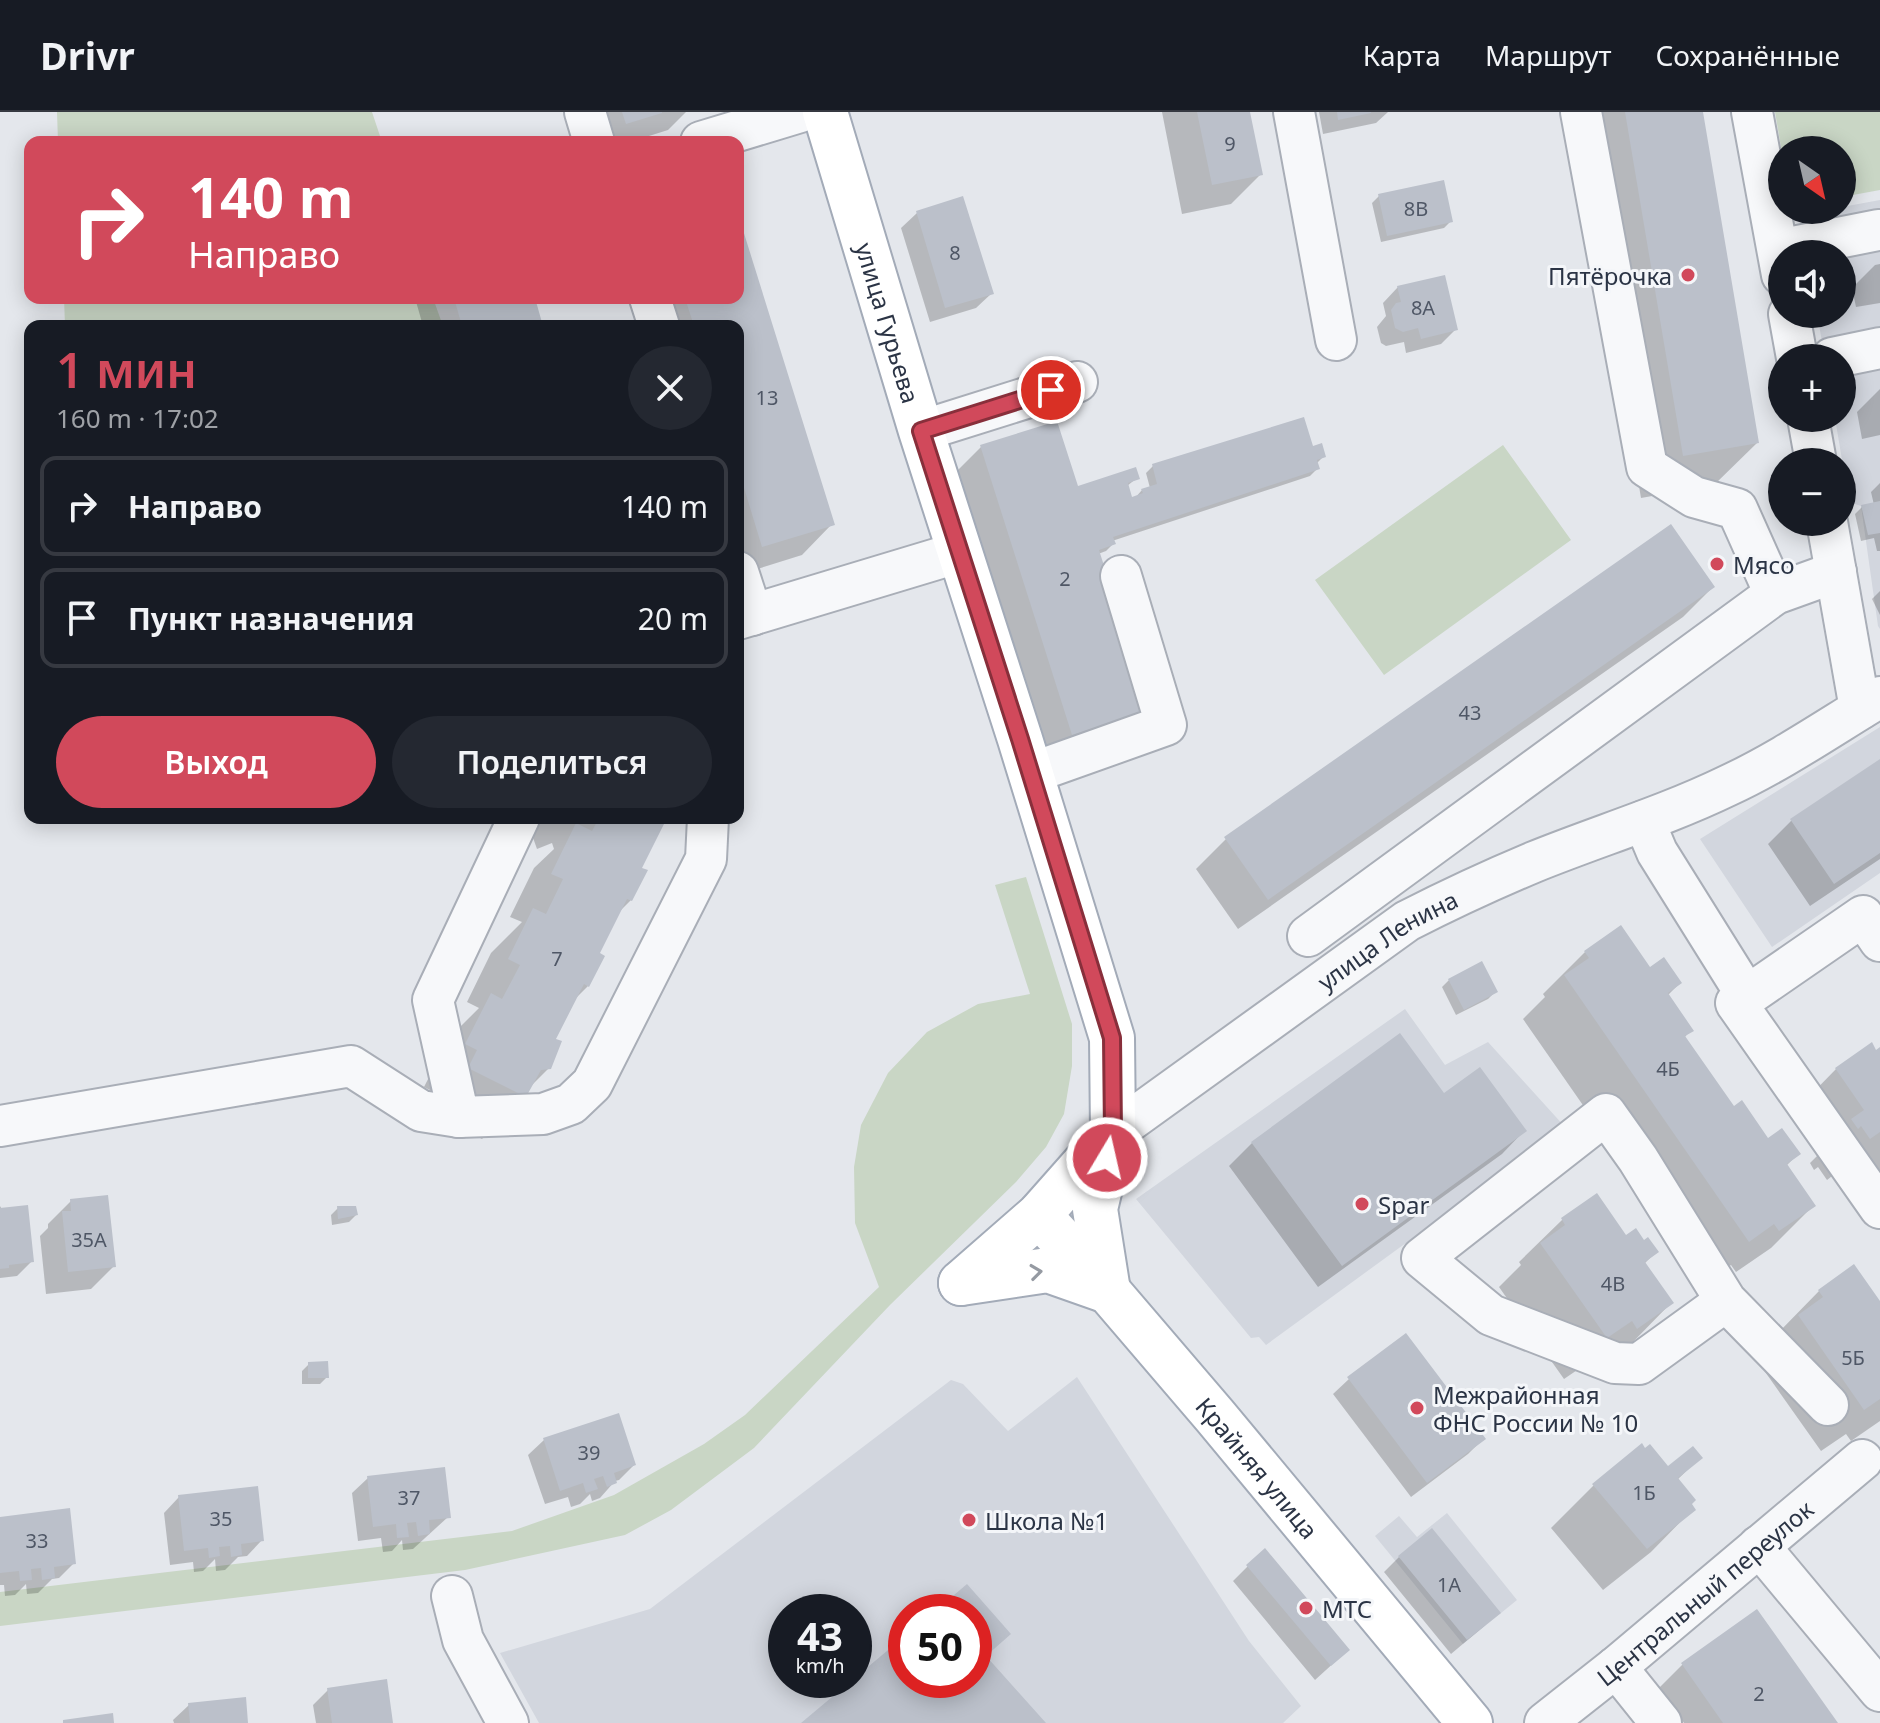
<!DOCTYPE html>
<html lang="ru">
<meta charset="utf-8">
<style>
:root{--surface:#171b24;--page:#242831;--text:#f1f3f6;--muted:#9ea1a6;--line:#363941;--accent:#d1495b}
body{margin:0;font-family:"Noto Sans",sans-serif;background:var(--page);color:var(--text);height:100vh;display:flex;flex-direction:column;font-size:30px;white-space:nowrap}
*{box-sizing:border-box;margin:0}
p{font-size:26px;color:var(--muted)}
.icon{flex:none;width:44px;height:44px;fill:none;stroke:currentColor;stroke-width:2;stroke-linecap:round;stroke-linejoin:round}
.map{position:relative;flex:1;overflow:hidden}
.details{position:absolute;left:24px;top:208px;width:720px;height:504px;display:flex;flex-direction:column;background:var(--surface);border-radius:16px;box-shadow:0 4px 20px #0003}
.details>*{flex:none}
.top-card{position:absolute;left:24px;top:24px;width:720px;height:168px;border-radius:16px;box-shadow:0 4px 20px #0003;background:#d1495b;color:#fff;overflow:hidden}
.needle{width:52px;rotate:146deg}
.tools{position:absolute;left:1768px;top:24px;display:grid;gap:16px}
.tools a{display:grid;place-items:center;width:88px;height:88px;border-radius:50%;background:var(--surface);box-shadow:0 4px 20px #0003;font-size:40px}
.speed{position:absolute;left:768px;top:1482px;display:flex;gap:16px;font-size:40px;font-weight:700;text-align:center}
.speed>*{display:grid;place-content:center;width:104px;height:104px;border-radius:50%;background:var(--surface);box-shadow:0 4px 20px #0003;line-height:1}
.speed small{font-size:20px;font-weight:400}
.speed .limit{border:12px solid #d22;background:#fff;color:#111}
.pin{position:absolute;display:grid;place-items:center;width:68px;height:68px;color:#fff;margin:-34px;border:4px solid #fff;border-radius:50%;box-shadow:0 2px 8px #0007}
.me{position:absolute;width:88px;margin:-44px;rotate:9deg;stroke-linejoin:round;filter:drop-shadow(0 0 6px #0008)}
.turn{display:flex;align-items:center;gap:28px;height:168px;padding:0 32px;font-size:36px}
.turn .icon{width:104px;height:104px;stroke-width:2.5}
.turn b{display:block;font-size:56px;line-height:68px}
.round{display:grid;place-items:center;flex:none;width:84px;height:84px;border-radius:42px;background:var(--page)}
.head{display:flex;align-items:center;justify-content:space-between;height:136px;padding:0 32px}
h1{font-size:48px;font-weight:600;line-height:60px;color:var(--accent)}
.action{display:flex;gap:16px;margin-top:auto;padding:16px 32px}
.action a{flex:1;height:92px;border-radius:48px;background:var(--accent);color:#fff;font-size:32px;font-weight:600;line-height:92px;text-align:center}
.action a+a{background:var(--page);color:var(--text)}
ul{padding:0;list-style:none}
li{display:flex;align-items:center;gap:24px;height:100px;margin:0 16px 12px;padding:0 16px;border:4px solid var(--line);border-radius:16px}
li div{flex:1}
li b{display:block;font-size:30px}
li em{font-style:normal}
header{display:flex;align-items:center;gap:48px;box-sizing:border-box;height:112px;padding:0 40px;background:var(--surface);border-bottom:2px solid var(--line)}
header strong{font-size:38px}
nav{display:flex;gap:44px;margin-inline-start:auto;font-size:28px}
.map>svg:first-child{display:block}
.built{fill:#d2d6de;fill-rule:evenodd}
.green{fill:#c9d6c5}
.shadow{fill:#0003}
.building{fill:#bbc0ca}
.lines{fill:none;stroke-linecap:round;stroke-linejoin:round}
.minor-casing{stroke:#a9aeb7;stroke-width:44}
.major-casing{stroke:#a3abb8;stroke-width:48}
.minor{stroke:#f7f8fa;stroke-width:40}
.major{stroke:#fff;stroke-width:44}
.oneway{stroke:#959aa2}
.route-casing{stroke:#882f3b;stroke-width:20}
.route{stroke:#d1495b;stroke-width:14}
.poi-dot{fill:#d1495b;stroke:#f4f6f9;stroke-width:3}
.labels{text-anchor:middle;dominant-baseline:central;stroke-width:6;stroke-linejoin:round;paint-order:stroke}
.number-label{font-size:20px;fill:#4f5766}
.poi-label{font-size:24px;fill:#2b3445;stroke:#f4f6f9;text-anchor:start}
.street-label{font-size:24px;fill:#2b3445;stroke:#f4f6f9}
</style>
<header>
<strong>Drivr</strong>
<nav><a>Карта</a><a>Маршрут</a><a>Сохранённые</a></nav>
</header>
<div class="map">
<svg width="1880" height="1611" viewBox="0 0 1880 1611">
<rect width="100%" height="100%" fill="#e4e7ec"/>
<path class="built" d="M1880,88V517L1878,514L1861,394L1849,390L1835,306H1842V246H1825L1817,202H1842V142H1807L1801,103L1825,98H1842V95Z
M1880,615V761L1772,835L1700,727Z
M1405,897L1445,953L1488,930L1565,1015L1266,1233L1259,1225L1251,1226L1136,1087Z
M1077,1265L1249,1529L1301,1594L1283,1611H539L500,1541L650,1497L951,1268L963,1272L1008,1319ZM786,1500H854V1568H786ZM906,1500H974V1568H906Z
M1447,1401L1517,1488L1463,1532L1375,1424L1399,1404L1417,1425Z"/>
<path class="green" d="M57,0H372L382,30H58Z
M1775,0H1880V78L1842,85V38H1782V41Z
M64,186H433L443,214H65Z
M1503,333L1571,428L1384,563L1315,468Z
M1026,765L1072,912V954L1064,1002L1046,1035L1016,1070L890,1193L754,1336L671,1398L625,1423L465,1458L0,1514V1480L512,1419L614,1383L704,1332L745,1303L879,1175L855,1111L854,1055L861,1013L888,961L927,920L978,892L1030,882L995,773Z"/>
<path class="shadow" d="M583,0H686L668,18L630,30H593Z
M1162,0H1248L1261,62L1231,92L1182,102Z
M1319,0H1388L1376,11L1323,22Z
M1576,0H1701L1757,331L1714,373L1641,386Z
M1379,84L1451,109L1444,116L1381,130L1372,91Z
M917,101L992,181L976,196L930,210L901,116Z
M738,107L832,412L802,443L738,463V214H655L647,186H738Z
M1880,152V191L1856,195L1852,176L1875,153Z
M1398,175L1456,217L1441,232L1406,241L1404,230L1386,234L1381,231L1377,215L1386,204L1383,191Z
M415,186H533L541,214H423Z
M1880,277V323L1862,327L1857,300Z
M981,335L1077,377L1137,366L1127,374L1131,387L1135,386L1142,378L1150,376L1146,361L1153,354L1311,337L1324,344L1316,352L1318,356L1310,364L1112,429L1113,432L1106,439L1098,442L1147,598L1042,652L951,365Z
M1880,371V439H1877L1874,426L1861,429L1855,402L1862,395L1874,393L1871,380Z
M1713,475L1683,505L1238,817L1196,757L1226,727Z
M1880,479V503L1872,487Z
M1880,649V747L1810,794L1768,732L1791,709Z
M526,706H662L640,757L631,788L618,801L597,842L588,874L574,888L554,928L549,956L529,976L525,984L482,1027L427,999L436,981L424,975L449,926L479,896L467,890L491,841L522,810L510,805L534,756L554,737L552,731L537,737Z
M1585,840L1649,858L1680,871L1667,884L1691,918L1684,926L1733,997L1768,1028L1798,1042L1786,1054L1813,1094L1771,1136L1736,1160L1731,1153L1706,1170L1523,907L1545,885L1543,882Z
M1449,868L1495,880L1488,887L1456,903L1442,875Z
M1880,938V1099L1836,1061L1827,1068L1818,1055L1814,1058L1810,1051L1821,1040L1794,1000L1836,957Z
M1443,984L1524,1019L1502,1042L1318,1175L1229,1054L1252,1031Z
M1596,1084L1626,1126L1644,1131L1656,1140L1644,1152L1671,1191L1629,1234L1589,1250L1564,1267L1499,1175L1521,1153L1519,1150L1562,1108Z
M71,1089L114,1154L91,1177L46,1182L40,1124L48,1116V1112Z
M0,1094L32,1149L17,1164L0,1166Z
M338,1096L356,1103L349,1110L332,1113L331,1103Z
M1819,1179L1880,1193V1309L1851,1329L1846,1322L1821,1339L1756,1247L1777,1222Z
M309,1252L327,1265L320,1272H302V1259Z
M1349,1267L1483,1327L1468,1342L1411,1385L1333,1282Z
M544,1328L634,1353L619,1368L615,1369L600,1386L592,1389L590,1382L580,1392L571,1395L568,1385L545,1392L528,1343Z
M1645,1339L1668,1357L1700,1346L1677,1368L1693,1397L1651,1440L1603,1478L1551,1416L1594,1373Z
M368,1366L448,1405L413,1437L403,1438L402,1428L392,1439L383,1440L381,1426L358,1429L352,1381Z
M179,1385L262,1428L247,1444L238,1445L225,1458L216,1459L215,1447L203,1459L194,1460L193,1450L170,1453L164,1401Z
M0,1407L74,1451L59,1466L52,1467L38,1481L27,1482L26,1472L15,1483L5,1484L4,1473H0Z
M1399,1445L1498,1500L1483,1515L1451,1542L1384,1460Z
M1248,1454L1348,1538L1315,1568L1233,1469Z
M1757,1500L1835,1611H1684L1659,1576L1682,1553Z
M328,1578L391,1611H316L313,1593Z
M189,1593L246,1611H174L173,1608Z"/>
<path class="building" d="M622,0H662V1L626,12Z
M1197,0H1250L1263,63L1212,73Z
M1337,0H1371V1L1338,8Z
M1625,0H1703L1759,331L1683,344Z
M1444,68L1453,110L1387,124L1378,82Z
M963,84L994,182L945,196L916,99Z
M738,102L835,413L762,435L738,356V214H694L685,186H738Z
M1445,163L1458,218L1421,227L1418,216L1403,220L1395,216L1391,198L1396,191L1401,190L1397,174Z
M454,186H535L543,214H462Z
M1304,305L1313,334L1322,331L1326,345L1317,348L1320,357L1113,425L1116,432L1099,438L1150,598L1072,623L980,333L1057,309L1078,374L1136,355L1140,367L1128,371L1132,385L1143,381L1141,377L1157,372L1152,352Z
M1880,389V421L1868,423L1861,393Z
M1671,412L1715,475L1268,788L1224,725Z
M1880,647V741L1834,772L1790,707Z
M599,706H664L665,710L642,756L648,758L632,789L627,787L600,841L605,844L589,875L584,872L556,927L562,929L551,957L541,958L526,985L468,956L477,938L465,932L491,881L502,887L520,853L508,847L533,796L546,802L563,767L551,762L576,711L592,719Z
M1621,813L1650,855L1664,845L1682,871L1668,881L1694,919L1685,924L1734,994L1742,988L1768,1026L1782,1016L1801,1042L1787,1052L1816,1094L1779,1119L1774,1112L1749,1130L1564,863L1589,846L1584,839Z
M1482,849L1498,880L1464,898L1448,867Z
M1400,921L1444,981L1480,955L1527,1019L1342,1154L1251,1030Z
M1872,930L1876,938L1880,935V1020L1870,1027L1861,1014L1858,1017L1851,1007L1864,998L1835,956Z
M1597,1081L1626,1123L1636,1116L1644,1128L1648,1125L1659,1140L1645,1150L1674,1191L1637,1217L1632,1209L1607,1226L1540,1131L1565,1113L1561,1106Z
M108,1083L116,1155L68,1160L62,1099H71L70,1087Z
M28,1093L34,1150L9,1153V1156L0,1157V1096Z
M337,1094H356L358,1103L338,1107Z
M1854,1152L1880,1189V1287L1864,1298L1798,1203L1823,1185L1818,1178Z
M1406,1221L1486,1327L1427,1371L1347,1265Z
M328,1249L329,1266H308V1250Z
M619,1301L636,1353L614,1361L617,1371L607,1375L603,1364L594,1367L598,1377L586,1381L583,1371L560,1379L543,1326Z
M1642,1331L1645,1336L1650,1332L1668,1354L1693,1334L1703,1346L1678,1366L1696,1388L1692,1392L1696,1398L1647,1437L1592,1372Z
M445,1355L451,1406L429,1408L430,1422L418,1424L416,1410L407,1411L409,1425L397,1426L396,1412L373,1415L367,1364Z
M258,1374L264,1429L241,1432L242,1443L231,1445L230,1434L219,1435L220,1444L209,1446L208,1436L184,1439L178,1383Z
M70,1396L76,1452L54,1455L55,1466L42,1468L41,1456L31,1457L32,1468L20,1469L19,1459L0,1461V1405Z
M1432,1416L1501,1501L1467,1528L1398,1444Z
M1265,1436L1350,1538L1331,1554L1246,1453Z
M967,1472L1011,1522L986,1544L1046,1611H801L906,1523V1568H974V1500H934Z
M1757,1497L1838,1611H1723L1681,1551Z
M387,1567L393,1611H332L327,1576Z
M246,1585L248,1611H190L188,1591Z
M113,1601L114,1611H63V1608Z"/>
<g class="lines">
<g class="minor-casing">
<g id="minor">
<path d="M585,0L594,30"/>
<path d="M1294,0L1336,228"/>
<path d="M1581,0L1647,355L1694,385L1737,397L1775,482"/>
<path d="M1752,0L1782,163"/>
<path d="M701,30L800,0"/>
<path d="M1778,138L1878,118"/>
<path d="M650,186L659,214"/>
<path d="M1789,202L1797,246"/>
<path d="M1832,246L1880,236"/>
<path d="M1808,306L1816,350"/>
<path d="M921,319L1077,270"/>
<path d="M1827,410L1860,597"/>
<path d="M738,460L752,503"/>
<path d="M738,507L960,440"/>
<path d="M1051,654L1166,613L1121,464"/>
<path d="M519,706L433,888L459,1005L543,1002L571,992L592,972L706,747L708,706"/>
<path d="M1644,709L1657,740L1747,884L1736,891L1880,1096"/>
<path d="M1308,824L1775,482L1836,460"/>
<path d="M1747,884L1863,804L1880,829"/>
<path d="M0,1014L351,954L421,999L459,1005"/>
<path id="s1" d="M1113,1021L1407,809C1448,788 1491,768 1534,750C1598,724 1665,704 1727,674C1781,649 1830,615 1880,585"/>
<path d="M1726,1189L1639,1252L1615,1251L1491,1203L1422,1146L1606,1002L1638,1047L1726,1189L1828,1293"/>
<path d="M1759,1434L1880,1579"/>
<path d="M452,1484L463,1528L508,1611"/>
<path d="M1616,1555L1661,1611"/>
<path id="s2" d="M1545,1611L1616,1555L1862,1348"/>
</g>
</g>
<g class="major-casing">
<g id="major">
<path id="s3" d="M825,0L921,319L1020,627L1112,926L1113,1021L1095,1097L1108,1179"/>
<path id="s4" d="M1039,1103L1108,1179L1215,1304L1470,1611"/>
<path d="M961,1171L1039,1103L1108,1025"/>
<path d="M961,1171L1048,1158L1102,1177"/>
</g>
</g>
<use href="#minor" class="minor"/>
<use href="#major" class="major"/>
</g>
<defs><path id="oneway-chevron" d="M-2-3.5L2.5 0L-2 3.5" fill="none" stroke-width="1.6" stroke-linecap="round" stroke-linejoin="round" transform="scale(2)"/></defs>
<use class="oneway" href="#oneway-chevron" transform="translate(1036 1160) rotate(-7)"/>
<g class="lines">
<g class="route-casing">
<path id="route" d="M1051,278L921,319L1020,627L1112,926L1113,1021L1107,1046"/>
</g>
<use href="#route" class="route"/>
</g>
<g class="poi-dot">
<circle cx="1688" cy="163" r="8"/>
<circle cx="1717" cy="452" r="8"/>
<circle cx="1362" cy="1092" r="8"/>
<circle cx="1417" cy="1296" r="8"/>
<circle cx="969" cy="1408" r="8"/>
<circle cx="1306" cy="1496" r="8"/>
</g>
<g class="labels">
<g class="number-label">
<text x="1230" y="31">9</text>
<text x="1416" y="96">8В</text>
<text x="955" y="140">8</text>
<text x="1423" y="195">8А</text>
<text x="767" y="285">13</text>
<text x="1065" y="466">2</text>
<text x="1470" y="600">43</text>
<text x="557" y="846">7</text>
<text x="1668" y="956">4Б</text>
<text x="89" y="1127">35А</text>
<text x="1613" y="1171">4В</text>
<text x="1853" y="1245">5Б</text>
<text x="589" y="1340">39</text>
<text x="1644" y="1380">1Б</text>
<text x="409" y="1385">37</text>
<text x="221" y="1406">35</text>
<text x="37" y="1428">33</text>
<text x="1449" y="1472">1А</text>
<text x="1759" y="1581">2</text>
</g>
<g class="poi-label">
<text x="1672" y="163" text-anchor="end">Пятёрочка</text>
<text x="1733" y="452">Мясо</text>
<text x="1378" y="1092">Spar</text>
<text x="1433" y="1282">Межрайонная<tspan x="1433" dy="28">ФНС России № 10</tspan></text>
<text x="985" y="1408">Школа №1</text>
<text x="1322" y="1496">МТС</text>
</g>
<g class="street-label">
<text stroke="none"><textPath href="#s3" startOffset="220">улица Гурьева</textPath></text>
<text stroke="none"><textPath href="#s1" startOffset="336">улица Ленина</textPath></text>
<text stroke="none"><textPath href="#s4" startOffset="334">Крайняя улица</textPath></text>
<text stroke="none"><textPath href="#s2" startOffset="206">Центральный переулок</textPath></text>
</g>
</g>
</svg>
<div class="tools">
<a><svg class="needle" viewBox="-14 -14 28 28"><path d="M0-13l5 13h-10z" fill="#e53935"/><path d="M0 13l5-13h-10z" fill="#9ea1a6"/></svg></a>
<a><svg class="icon" aria-label="sound" viewBox="0 0 24 24"><path d="M4 9h4l5-4v14l-5-4H4zM17 9q2 3 0 6"/></svg></a>
<a>+</a>
<a>−</a>
</div>
<div class="speed"><div>43<small>km/h</small></div><div class="limit">50</div></div>
<div class="pin" style="left:1051px;top:278px;background:#d93025"><svg class="icon" aria-label="arrive" viewBox="0 0 24 24"><path d="M6 21V4h12l-3 4 3 4H6"/></svg></div>
<svg class="me" style="left:1107px;top:1046px" viewBox="-20 -20 40 40"><circle r="17" fill="#d1495b" stroke="#fff" stroke-width="3"/><path d="M0-11L8 9 0 5-8 9z" fill="#fff"/></svg>
<div class="top-card">
<div class="turn"><svg class="icon" aria-label="right" viewBox="0 0 24 24"><path d="M7 20v-9h11M14 6l5 5-5 5"/></svg><div><b>140 m</b>Направо</div></div>
</div>
<section class="details">
<div class="head"><div><h1>1 мин</h1><p>160 m · 17:02</p></div><a class="round"><svg class="icon" aria-label="close" viewBox="0 0 24 24"><path d="M6 6l12 12M18 6L6 18"/></svg></a></div>
<ul>
<li><svg class="icon" aria-label="right" viewBox="0 0 24 24"><path d="M7 20v-9h11M14 6l5 5-5 5"/></svg><div><b>Направо</b></div><em>140 m</em></li>
<li><svg class="icon" aria-label="arrive" viewBox="0 0 24 24"><path d="M6 21V4h12l-3 4 3 4H6"/></svg><div><b>Пункт назначения</b></div><em>20 m</em></li>
</ul>
<div class="action"><a>Выход</a><a>Поделиться</a></div>
</section>
</div>
